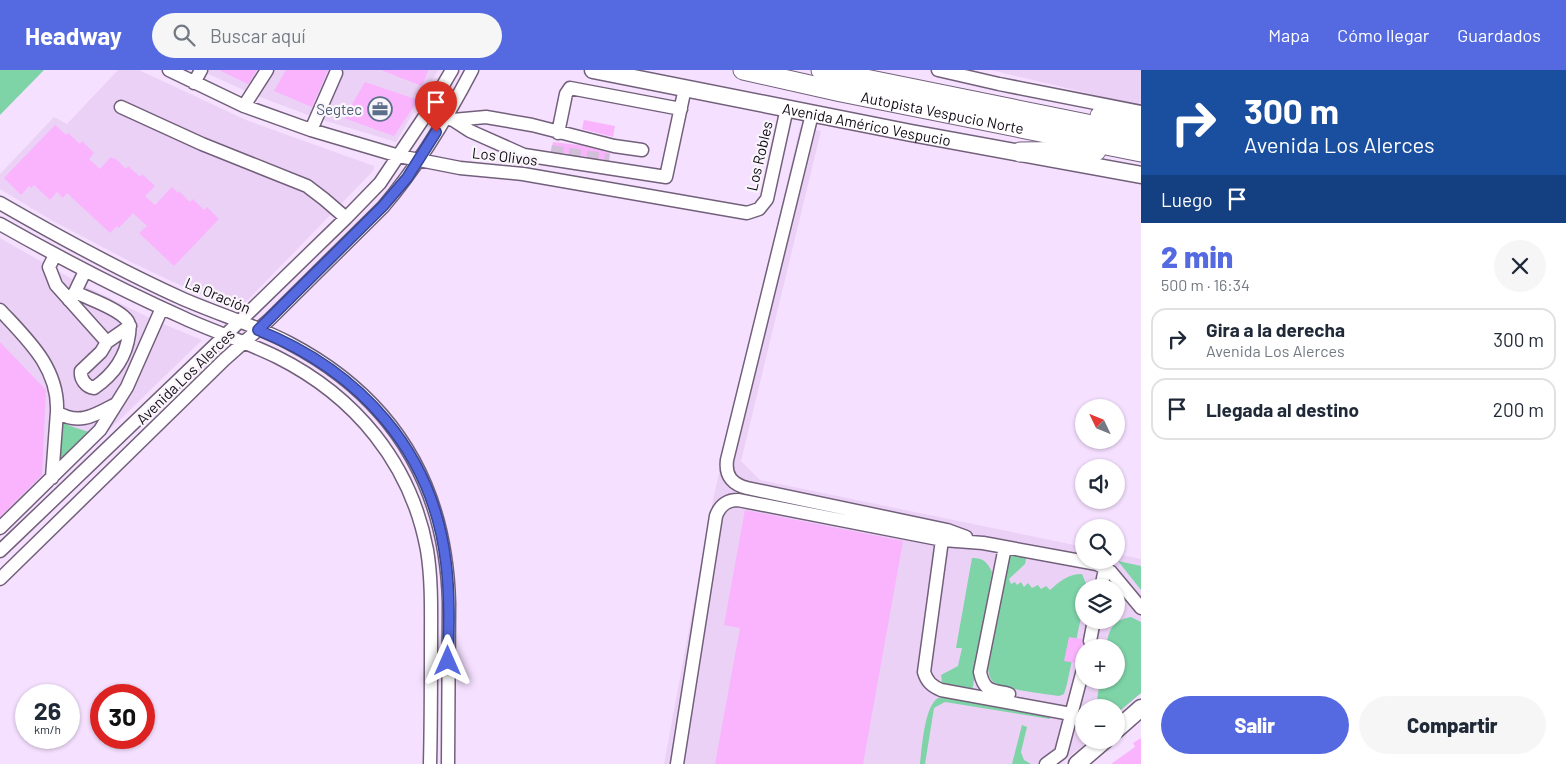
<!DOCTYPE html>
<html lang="es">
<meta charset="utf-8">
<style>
:root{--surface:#fff;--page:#f6f6f7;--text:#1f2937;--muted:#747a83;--line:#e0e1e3;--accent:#556ae1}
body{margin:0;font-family:Barlow,sans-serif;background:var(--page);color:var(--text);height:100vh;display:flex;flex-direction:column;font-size:19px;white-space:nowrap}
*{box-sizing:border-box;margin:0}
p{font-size:16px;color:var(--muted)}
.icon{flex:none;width:28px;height:28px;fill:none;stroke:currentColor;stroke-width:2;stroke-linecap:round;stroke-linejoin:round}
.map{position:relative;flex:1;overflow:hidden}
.drawer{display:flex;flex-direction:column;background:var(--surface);width:425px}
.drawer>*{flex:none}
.top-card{background:#1a4fa0;color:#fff;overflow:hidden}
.needle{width:32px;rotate:313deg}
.buttons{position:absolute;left:1075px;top:329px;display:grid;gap:10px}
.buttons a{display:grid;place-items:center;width:50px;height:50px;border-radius:50%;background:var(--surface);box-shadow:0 1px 4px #0004;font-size:25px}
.speed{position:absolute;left:15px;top:614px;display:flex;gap:10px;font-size:25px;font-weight:700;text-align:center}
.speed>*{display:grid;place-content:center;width:65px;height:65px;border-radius:50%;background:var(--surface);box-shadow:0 1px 4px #0004;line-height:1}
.speed small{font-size:12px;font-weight:400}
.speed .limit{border:8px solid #d22;background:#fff;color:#111}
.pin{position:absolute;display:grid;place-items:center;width:42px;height:42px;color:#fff;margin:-51px -21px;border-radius:50% 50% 50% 0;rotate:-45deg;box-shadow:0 0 5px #0007}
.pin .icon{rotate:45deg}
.me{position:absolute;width:55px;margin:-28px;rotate:0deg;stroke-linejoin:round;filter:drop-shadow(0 0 4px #0008)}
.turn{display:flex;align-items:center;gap:18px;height:105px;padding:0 20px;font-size:22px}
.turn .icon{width:65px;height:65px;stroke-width:2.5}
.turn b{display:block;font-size:35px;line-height:42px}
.then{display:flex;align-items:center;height:48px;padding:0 20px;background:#0003;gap:10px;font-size:19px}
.round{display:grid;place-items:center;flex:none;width:52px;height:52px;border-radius:26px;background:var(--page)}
.head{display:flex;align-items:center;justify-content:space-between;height:85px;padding:0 20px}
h1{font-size:30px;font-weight:800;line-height:38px;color:var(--accent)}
.cta{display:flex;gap:10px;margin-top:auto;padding:10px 20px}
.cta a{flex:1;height:58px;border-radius:30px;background:var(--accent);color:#fff;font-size:20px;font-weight:800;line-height:58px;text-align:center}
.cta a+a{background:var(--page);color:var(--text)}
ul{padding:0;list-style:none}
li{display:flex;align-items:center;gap:15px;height:62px;margin:0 10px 8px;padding:0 10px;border:2px solid var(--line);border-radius:15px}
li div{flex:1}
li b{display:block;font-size:19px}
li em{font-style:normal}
header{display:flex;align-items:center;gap:30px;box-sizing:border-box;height:70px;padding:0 25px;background:var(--accent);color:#fff}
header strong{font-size:24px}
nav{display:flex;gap:28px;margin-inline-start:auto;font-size:18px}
.search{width:350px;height:45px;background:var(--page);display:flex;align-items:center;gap:12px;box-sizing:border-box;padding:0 18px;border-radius:28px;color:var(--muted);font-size:19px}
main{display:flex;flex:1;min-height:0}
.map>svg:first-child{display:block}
.built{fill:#ebd1f6;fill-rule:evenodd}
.green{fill:#7ed3a7}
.building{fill:#fab3fd}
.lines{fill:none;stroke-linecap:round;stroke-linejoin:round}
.minor-tunnel{stroke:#d2c0db;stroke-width:12;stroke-dasharray:12 6;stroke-linecap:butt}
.minor-casing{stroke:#72607b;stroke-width:15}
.major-casing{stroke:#72607b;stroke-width:19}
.highway-casing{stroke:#72607b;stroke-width:21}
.minor{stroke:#fff;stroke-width:12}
.major{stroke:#fff;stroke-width:16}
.highway{stroke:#fff;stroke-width:19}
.route-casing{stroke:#374592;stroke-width:12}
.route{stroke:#556ae1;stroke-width:9}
.labels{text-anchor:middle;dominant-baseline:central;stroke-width:4.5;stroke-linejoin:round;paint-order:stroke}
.service-label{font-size:15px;fill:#4e5e75;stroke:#f9f5fb;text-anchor:end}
.street-label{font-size:15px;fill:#0f0812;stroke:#f9f5fb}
</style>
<header>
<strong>Headway</strong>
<div class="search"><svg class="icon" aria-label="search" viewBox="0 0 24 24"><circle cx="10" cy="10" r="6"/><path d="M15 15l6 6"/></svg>Buscar aquí</div>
<nav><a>Mapa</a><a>Cómo llegar</a><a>Guardados</a></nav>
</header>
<main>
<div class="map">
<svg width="1141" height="694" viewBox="0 0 1141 694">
<rect width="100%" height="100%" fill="#f5e0ff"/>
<path class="built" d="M118,0H139L246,50L374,96V100L240,238H234L171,211L129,191L53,151L0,119V104L54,47L67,54Z
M200,0H438L396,72L316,48L252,24Z
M991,0H1141V34L1104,27Z
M800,57L821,61L741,391L760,410L1084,477V490H1116V484L1141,489V623L1116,646V638H1084V670H1090L1060,694H664L714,425ZM1084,518H1116V550H1084ZM1084,578H1116V610H1084Z
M0,168L79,213L156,251L202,270L0,466Z"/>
<path class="green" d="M0,0H44L0,45Z
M63,352L70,356L89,362L61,389L59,388Z
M1010,482L1023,485L1026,489L1025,494L1009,509L1011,514L1015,512L1017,515L1021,512L1024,517L1028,513L1032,518L1038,515L1041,519L1046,516L1050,520C1060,511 1068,504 1082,504L1087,516V517L1084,518V533L1067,614L1064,624L1059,626C1045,624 1005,619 995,613C990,610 989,605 988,599Z
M972,488C984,488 987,492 992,502L972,622L949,618L942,612L941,605L958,596L962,578H956Z
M1118,491L1141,496V520Z
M1131,547L1141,552V623L1116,644V638L1096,637L1100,610H1116V578L1106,577C1109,560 1112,550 1131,547Z
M938,628H948L1050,645V649L945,632L934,638L925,694H920C922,678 924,637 938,628Z
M1022,655L1027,657L1021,682L1024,690L1031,694H1012Z"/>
<path class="building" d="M219,0H257L248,14Z
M286,0H328L312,37L274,21Z
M381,0H428L422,16Z
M365,12L418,30L394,66L344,48Z
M584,50L615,56L613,67L582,59Z
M55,55L66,65L68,63L80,74L82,71L94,83L89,89L100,99L111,87L114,89L115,88L126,99L128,96L140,107L142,104L155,116L145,126L155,135L172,117L178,123L179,121L190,132L193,129L204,140L207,137L219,149L174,196L139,163L147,156L133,143L119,158L117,156L110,163L67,123L63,128L57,122L50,130L34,115L31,118L29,116L21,125L4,108Z
M553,72L579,75L610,83L609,90L551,81Z
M0,272L46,320L42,405L0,447Z
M745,440L903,471L863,694H715L740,558L724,555Z
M1069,567L1082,569L1083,574L1085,578H1084V588L1079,590L1076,593L1064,591Z
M1141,668V694H1111L1135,677L1133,673Z"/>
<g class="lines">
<path class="minor-tunnel" d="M551,81L609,90"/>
<g class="minor-casing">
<path id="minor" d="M169,0L244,36L311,60L399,86L460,98L523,104L747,143L759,139L767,129L787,38
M938,0L999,14L1141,42
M194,13L201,0
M244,36L267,0
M121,37L202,74L307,116L324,129L346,148
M812,44L727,390C725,406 732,414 747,418L947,460L966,467
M444,48L453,50L470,61L524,85L666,107L685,18
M453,50L486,47L532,55L614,76L642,80
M311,60L336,3
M558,63L566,24L570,18L681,39
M0,133C59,167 119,200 181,228C217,244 255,255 289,273C394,328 446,415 449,533L448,694
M0,154C60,188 121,220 184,248C214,262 247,272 277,287C355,326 411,393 427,480C432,510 431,542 431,573C431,613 431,654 430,694
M55,185L49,197L56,215L107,272L101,282L81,301C80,309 86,317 94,318C113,305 126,288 129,264C130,257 130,252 124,247C112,236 89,229 75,222L69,230
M75,222L85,201
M0,240C28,270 59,298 57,342C79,356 95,345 116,334
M107,272L130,256
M52,408L57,342
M0,458L100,360L127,317L162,238
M942,470L924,602C927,612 932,616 941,620L1071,644
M1005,477L980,602C984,622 992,620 1009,624
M0,481L239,252L346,148L380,113L425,46L452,0
M0,509L224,290L270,249L383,137C418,96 447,48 472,0
M1101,518L1105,499
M1090,571L1094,550
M677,694L716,446C720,435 727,430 738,430L943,470L983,473L1097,494L1111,502L1141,538
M1046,694L1061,683L1084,596"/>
</g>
<g class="major-casing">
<g id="major">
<path id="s1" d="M593,0L911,63L1141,105"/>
<path d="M1116,660L1141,638"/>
<path d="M1077,694L1105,670"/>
</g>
</g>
<g class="highway-casing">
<g id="highway">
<path id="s2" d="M743,0L841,22L1141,82"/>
<path d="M821,0L1141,65"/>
<path d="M1100,46L1141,49"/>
<path d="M1020,82L1096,81"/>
</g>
</g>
<use href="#minor" class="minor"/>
<use href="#major" class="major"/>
<use href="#highway" class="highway"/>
</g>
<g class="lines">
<g class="route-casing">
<path id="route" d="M436,62L407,108L383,136L258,260C360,301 433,381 446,493C450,525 449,559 448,591"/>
</g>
<use href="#route" class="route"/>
</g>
<defs>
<g id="office-ring" transform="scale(1.25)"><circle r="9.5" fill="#f9f5fb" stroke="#5c6f8a" stroke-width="1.5"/><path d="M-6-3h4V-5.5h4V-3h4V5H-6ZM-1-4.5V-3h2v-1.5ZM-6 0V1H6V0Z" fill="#5c6f8a"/></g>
</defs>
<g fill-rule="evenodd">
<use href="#office-ring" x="380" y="39"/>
</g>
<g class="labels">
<g class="service-label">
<text x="362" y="39">Segtec</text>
</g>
<g class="street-label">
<text stroke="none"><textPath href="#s2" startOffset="204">Autopista Vespucio Norte</textPath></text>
<text stroke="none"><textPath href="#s1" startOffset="279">Avenida Américo Vespucio</textPath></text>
<text transform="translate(505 86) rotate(7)">Los Olivos</text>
<text transform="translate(759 86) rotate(-77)">Los Robles</text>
<text transform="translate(218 225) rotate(23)">La Oración</text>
<text transform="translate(185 306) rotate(-44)">Avenida Los Alerces</text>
</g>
</g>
</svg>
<div class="buttons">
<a><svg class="needle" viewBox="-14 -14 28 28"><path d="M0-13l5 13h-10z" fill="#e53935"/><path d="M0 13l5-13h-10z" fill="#747a83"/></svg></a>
<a><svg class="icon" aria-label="sound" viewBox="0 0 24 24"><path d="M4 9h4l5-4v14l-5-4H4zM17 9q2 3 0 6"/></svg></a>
<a><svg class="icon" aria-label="search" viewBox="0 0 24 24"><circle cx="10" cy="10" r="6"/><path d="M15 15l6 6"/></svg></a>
<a><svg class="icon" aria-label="layers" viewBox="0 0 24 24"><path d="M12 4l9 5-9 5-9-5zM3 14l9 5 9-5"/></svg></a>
<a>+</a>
<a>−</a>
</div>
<div class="speed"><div>26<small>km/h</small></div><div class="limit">30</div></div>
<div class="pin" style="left:436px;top:62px;background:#d93025"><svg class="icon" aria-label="arrive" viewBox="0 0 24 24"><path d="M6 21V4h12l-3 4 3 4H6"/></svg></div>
<svg class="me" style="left:448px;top:591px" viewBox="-20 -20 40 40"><path d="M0-17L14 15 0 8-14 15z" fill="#556ae1" stroke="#fff" stroke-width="4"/></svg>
</div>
<section class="drawer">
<div class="top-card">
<div class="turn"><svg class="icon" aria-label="right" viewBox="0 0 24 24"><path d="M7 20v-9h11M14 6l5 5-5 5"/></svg><div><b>300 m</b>Avenida Los Alerces</div></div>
<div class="then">Luego<svg class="icon" aria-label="arrive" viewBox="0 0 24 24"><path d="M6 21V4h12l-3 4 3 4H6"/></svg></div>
</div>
<div class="head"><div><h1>2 min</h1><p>500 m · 16:34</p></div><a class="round"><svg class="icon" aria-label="close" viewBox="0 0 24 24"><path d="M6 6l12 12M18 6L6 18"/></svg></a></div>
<ul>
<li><svg class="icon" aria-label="right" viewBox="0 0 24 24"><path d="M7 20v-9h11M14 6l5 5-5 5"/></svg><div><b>Gira a la derecha</b><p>Avenida Los Alerces</p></div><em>300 m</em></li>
<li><svg class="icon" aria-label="arrive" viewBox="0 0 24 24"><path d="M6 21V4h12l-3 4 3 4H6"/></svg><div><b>Llegada al destino</b></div><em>200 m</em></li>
</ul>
<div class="cta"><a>Salir</a><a>Compartir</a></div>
</section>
</main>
